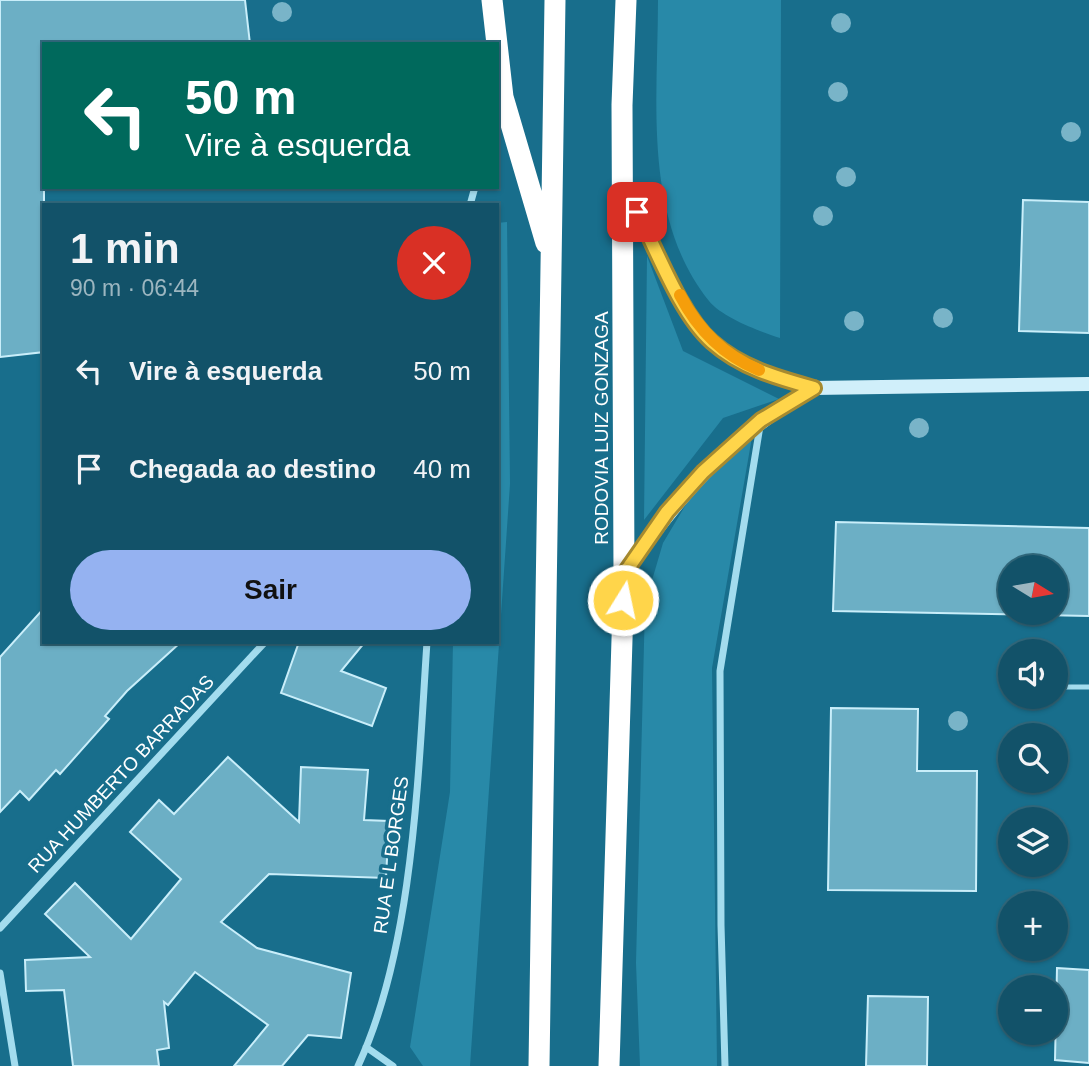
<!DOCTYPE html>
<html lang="pt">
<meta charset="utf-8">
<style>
:root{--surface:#125269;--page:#1f5c71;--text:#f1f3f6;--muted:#9cb6c0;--line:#31697d;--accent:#95b2f1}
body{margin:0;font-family:Arial,sans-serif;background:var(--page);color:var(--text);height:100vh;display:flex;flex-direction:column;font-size:26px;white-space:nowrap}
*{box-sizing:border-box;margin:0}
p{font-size:23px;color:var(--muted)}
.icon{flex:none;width:38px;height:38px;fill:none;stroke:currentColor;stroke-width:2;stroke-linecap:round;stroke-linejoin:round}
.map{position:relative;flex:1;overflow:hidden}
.details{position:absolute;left:42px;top:203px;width:457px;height:441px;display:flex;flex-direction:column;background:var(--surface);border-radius:0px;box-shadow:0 2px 5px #0004,0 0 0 2px var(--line)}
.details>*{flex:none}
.banner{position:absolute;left:42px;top:42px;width:457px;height:147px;border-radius:0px;box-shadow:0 2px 5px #0004,0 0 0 2px var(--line);background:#00695c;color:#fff;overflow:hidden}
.needle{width:46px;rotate:101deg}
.tools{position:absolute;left:998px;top:555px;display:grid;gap:14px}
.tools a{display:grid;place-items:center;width:70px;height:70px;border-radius:50%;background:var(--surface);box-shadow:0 2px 5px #0004,0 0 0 2px var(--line);font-size:35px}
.pin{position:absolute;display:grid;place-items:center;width:60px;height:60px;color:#fff;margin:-30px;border-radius:14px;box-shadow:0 4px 10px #0006}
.me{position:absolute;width:77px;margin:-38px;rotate:10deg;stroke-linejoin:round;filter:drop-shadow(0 0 5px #0008)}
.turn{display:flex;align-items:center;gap:24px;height:147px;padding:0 28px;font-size:32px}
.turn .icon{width:91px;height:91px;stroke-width:2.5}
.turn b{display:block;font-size:49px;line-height:60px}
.round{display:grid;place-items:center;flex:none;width:74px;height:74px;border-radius:37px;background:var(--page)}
.overview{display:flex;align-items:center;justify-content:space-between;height:119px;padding:0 28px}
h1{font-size:42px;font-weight:700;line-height:52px}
.cta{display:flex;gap:14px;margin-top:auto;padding:14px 28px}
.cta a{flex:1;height:80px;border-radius:42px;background:var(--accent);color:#111;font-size:28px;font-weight:700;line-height:80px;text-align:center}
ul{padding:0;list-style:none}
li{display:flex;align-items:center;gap:21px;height:98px;padding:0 28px}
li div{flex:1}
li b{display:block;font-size:26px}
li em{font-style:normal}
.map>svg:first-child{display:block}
.green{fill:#2889a8}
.building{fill:#6cafc5;stroke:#c9eefa;stroke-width:2;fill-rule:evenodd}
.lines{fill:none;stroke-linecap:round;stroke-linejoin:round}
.lane{stroke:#a3dcee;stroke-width:5}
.street{stroke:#a3dcee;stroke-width:7}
.secondary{stroke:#d0effa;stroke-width:14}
.highway{stroke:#fff;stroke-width:21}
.tree{fill:#79b4c8}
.route-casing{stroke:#a68a30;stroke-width:18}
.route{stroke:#ffd54a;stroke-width:12}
.slow{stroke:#f59e0b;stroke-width:12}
.labels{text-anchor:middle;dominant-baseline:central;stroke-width:7;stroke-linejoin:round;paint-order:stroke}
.street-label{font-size:19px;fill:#fff;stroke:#186e8c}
</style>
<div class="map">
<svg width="1089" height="1066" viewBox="0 0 1089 1066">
<rect width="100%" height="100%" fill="#186e8c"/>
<path class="green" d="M658,0H781L780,338C759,331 723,318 709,301C642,217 658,100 658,0Z
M507,222L510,484L470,1066H423L410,1047L450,792L453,642H497V223Z
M647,256L683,351L779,399L723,418L644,520Z
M752,437L712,668L717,1066H640L636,963L645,604L663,543L691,496Z"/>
<path class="building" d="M0,0H245L250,44H44V352L0,357Z
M1023,200L1089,202V333L1019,331Z
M836,522L1089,528V616L833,611ZM1010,567H1055V612H1010Z
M44,608V642H181L127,691L105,716L109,719L60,774L56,770L29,800L20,791L0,812V657Z
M299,642H365L341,671L386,688L372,726L281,693Z
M831,708L918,709L917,771H977L976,891L828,890Z
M228,757L299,822L301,767L368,770L364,820L389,821L386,878L269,874L221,922L257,948L351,973L341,1038L308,1035L282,1066H234L268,1025L195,972L168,1005L164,1002L169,1048L157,1050L159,1066H73L64,990L26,991L25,960L90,957L45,914L75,883L131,939L181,879L130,832L159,800L174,814Z
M1057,968L1089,970V1063L1055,1060Z
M868,996L928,997L927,1066H866Z"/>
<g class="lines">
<path class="lane" d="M1007,685H1010
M1055,687H1089"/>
<path class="street" d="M470,205L475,187
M0,928L265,642
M0,973L15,1066
M366,1047L393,1066
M358,1066C414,946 418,774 427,642
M725,1066L721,925L720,671L760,426"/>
<path class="secondary" d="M625,188C645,227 682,315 712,342C741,368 778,378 814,388L1089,384
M625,573C679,495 731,435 814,388"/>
<path class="highway" d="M492,0L503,97L546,243
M539,1066L555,0
M609,1066L624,574L622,105L626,0"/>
</g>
<g class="tree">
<circle cx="282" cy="12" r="10"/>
<circle cx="841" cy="23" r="10"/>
<circle cx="838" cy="92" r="10"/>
<circle cx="1071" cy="132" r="10"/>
<circle cx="846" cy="177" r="10"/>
<circle cx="823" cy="216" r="10"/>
<circle cx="943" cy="318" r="10"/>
<circle cx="854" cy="321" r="10"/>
<circle cx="919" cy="428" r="10"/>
<circle cx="958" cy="721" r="10"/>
</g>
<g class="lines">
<g class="route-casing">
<path id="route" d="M623,600L624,574L667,512L703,472L761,420L814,388C778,378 741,368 712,342C680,314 657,250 637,212"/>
</g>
<use href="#route" class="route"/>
<path class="slow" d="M680,295C698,330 723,355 759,370"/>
</g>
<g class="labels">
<g class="street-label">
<text transform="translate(601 428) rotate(-90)">RODOVIA LUIZ GONZAGA</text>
<text transform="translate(121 774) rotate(-47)">RUA HUMBERTO BARRADAS</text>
<text transform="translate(391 855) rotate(-82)">RUA E L BORGES</text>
</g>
</g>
</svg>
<div class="tools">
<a><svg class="needle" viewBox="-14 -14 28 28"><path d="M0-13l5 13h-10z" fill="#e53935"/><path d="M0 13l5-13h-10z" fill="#9cb6c0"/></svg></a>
<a><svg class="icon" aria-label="sound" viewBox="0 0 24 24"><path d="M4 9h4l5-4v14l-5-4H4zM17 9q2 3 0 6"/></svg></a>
<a><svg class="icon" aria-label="search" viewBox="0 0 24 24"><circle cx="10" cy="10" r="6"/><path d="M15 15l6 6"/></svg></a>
<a><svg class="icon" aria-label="layers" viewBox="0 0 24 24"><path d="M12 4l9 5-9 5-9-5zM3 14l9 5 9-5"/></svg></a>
<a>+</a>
<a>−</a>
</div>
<div class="pin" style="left:637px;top:212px;background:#d93025"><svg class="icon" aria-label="arrive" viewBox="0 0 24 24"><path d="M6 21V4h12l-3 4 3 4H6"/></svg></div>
<svg class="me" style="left:623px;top:600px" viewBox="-20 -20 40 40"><circle r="17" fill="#ffd54a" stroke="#fff" stroke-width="3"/><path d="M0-11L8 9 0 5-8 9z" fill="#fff"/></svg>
<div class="banner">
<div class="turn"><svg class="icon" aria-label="left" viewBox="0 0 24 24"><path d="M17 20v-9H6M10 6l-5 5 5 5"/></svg><div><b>50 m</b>Vire à esquerda</div></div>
</div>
<section class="details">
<div class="overview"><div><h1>1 min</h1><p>90 m · 06:44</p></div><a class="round" style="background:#d93025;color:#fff"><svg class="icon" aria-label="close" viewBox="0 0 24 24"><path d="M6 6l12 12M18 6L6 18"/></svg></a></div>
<ul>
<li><svg class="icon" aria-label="left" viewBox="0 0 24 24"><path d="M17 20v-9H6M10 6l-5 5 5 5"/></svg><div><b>Vire à esquerda</b></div><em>50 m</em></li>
<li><svg class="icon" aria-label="arrive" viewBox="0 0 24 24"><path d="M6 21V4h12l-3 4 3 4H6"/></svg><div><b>Chegada ao destino</b></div><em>40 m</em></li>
</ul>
<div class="cta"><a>Sair</a></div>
</section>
</div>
